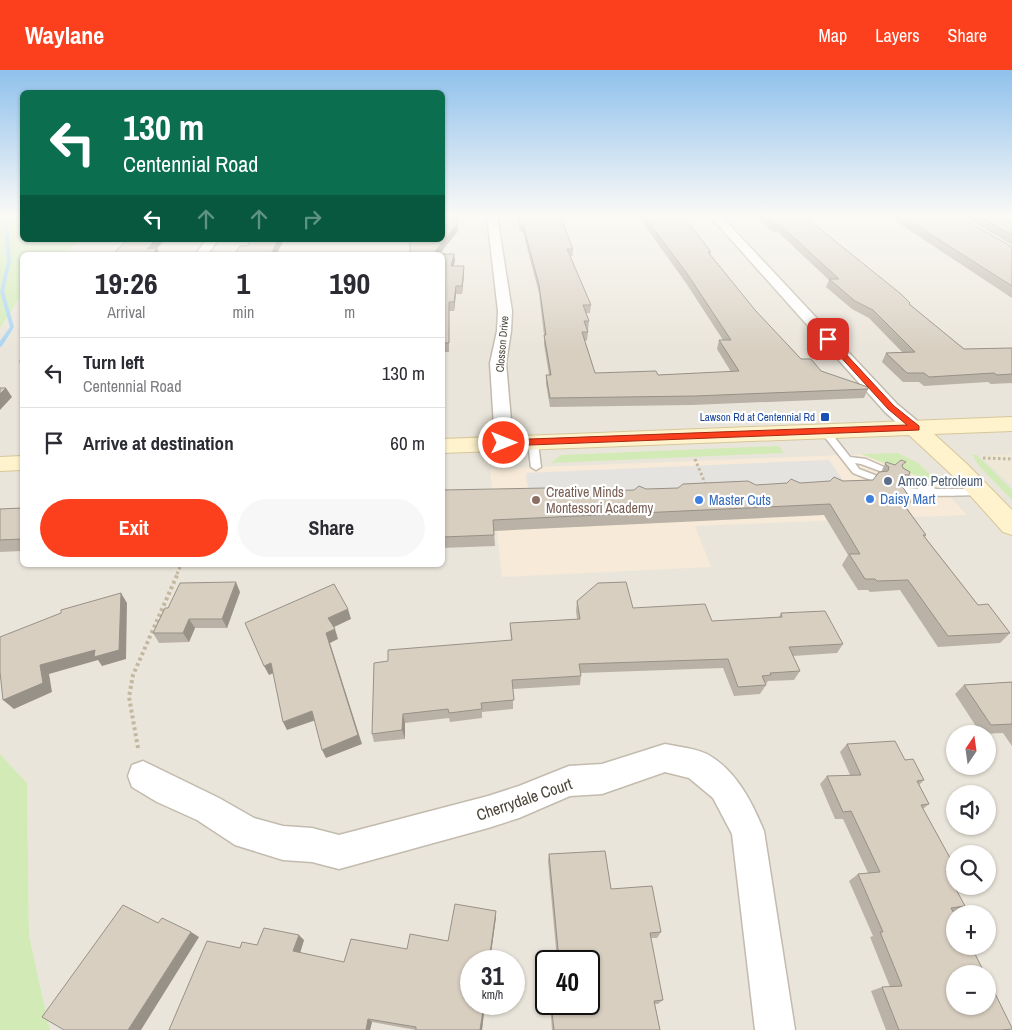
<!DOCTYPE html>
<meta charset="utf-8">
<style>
:root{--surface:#fff;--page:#f7f7f7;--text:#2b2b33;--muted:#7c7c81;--line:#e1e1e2;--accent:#fc3f1d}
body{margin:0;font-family:"Archivo Narrow",sans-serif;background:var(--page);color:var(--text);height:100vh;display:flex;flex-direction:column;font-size:19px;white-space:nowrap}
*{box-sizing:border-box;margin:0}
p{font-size:16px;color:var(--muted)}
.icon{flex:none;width:28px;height:28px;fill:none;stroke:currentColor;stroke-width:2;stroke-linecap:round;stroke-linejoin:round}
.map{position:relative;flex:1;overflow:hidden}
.drawer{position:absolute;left:20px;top:182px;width:425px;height:315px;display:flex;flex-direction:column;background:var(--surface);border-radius:8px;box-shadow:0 1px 4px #0004}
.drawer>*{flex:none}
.banner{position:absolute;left:20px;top:20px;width:425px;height:152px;border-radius:8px;box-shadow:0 1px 4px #0004;background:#0b6e4f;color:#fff;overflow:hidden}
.needle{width:32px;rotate:13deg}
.buttons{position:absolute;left:946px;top:655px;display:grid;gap:10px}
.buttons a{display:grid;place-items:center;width:50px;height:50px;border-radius:50%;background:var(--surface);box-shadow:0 1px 4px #0004;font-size:25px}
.speed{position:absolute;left:460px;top:880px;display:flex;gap:10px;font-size:25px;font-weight:700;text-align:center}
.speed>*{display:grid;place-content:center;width:65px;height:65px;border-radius:50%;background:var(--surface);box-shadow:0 1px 4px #0004;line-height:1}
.speed small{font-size:12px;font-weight:400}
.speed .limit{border:2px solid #111;border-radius:8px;background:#fff;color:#111}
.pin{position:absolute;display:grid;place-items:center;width:42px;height:42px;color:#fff;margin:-21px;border-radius:10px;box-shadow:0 2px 8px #0006}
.me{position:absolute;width:55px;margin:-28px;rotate:90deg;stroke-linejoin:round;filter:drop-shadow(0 0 4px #0008)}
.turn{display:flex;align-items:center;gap:18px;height:105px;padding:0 20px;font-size:22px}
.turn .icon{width:65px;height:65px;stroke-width:2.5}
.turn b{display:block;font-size:35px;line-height:42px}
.lanes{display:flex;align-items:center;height:48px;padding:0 20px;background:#0003;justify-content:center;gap:25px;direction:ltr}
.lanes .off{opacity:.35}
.eta{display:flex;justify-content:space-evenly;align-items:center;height:85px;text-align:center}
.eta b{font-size:30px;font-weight:700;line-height:35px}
.primary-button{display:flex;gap:10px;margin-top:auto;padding:10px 20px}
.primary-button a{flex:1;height:58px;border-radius:30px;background:var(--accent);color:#fff;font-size:20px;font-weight:700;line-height:58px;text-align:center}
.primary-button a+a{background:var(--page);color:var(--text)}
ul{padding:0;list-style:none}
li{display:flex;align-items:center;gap:15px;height:70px;padding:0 20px;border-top:1px solid var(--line)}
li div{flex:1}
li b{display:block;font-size:19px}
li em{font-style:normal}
header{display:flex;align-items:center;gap:30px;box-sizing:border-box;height:70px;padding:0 25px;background:var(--accent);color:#fff}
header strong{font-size:24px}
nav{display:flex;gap:28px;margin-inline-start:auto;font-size:18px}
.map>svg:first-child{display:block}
.residential{fill:#eae5da;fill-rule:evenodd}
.commercial{fill:#f7ead8}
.education{fill:#efe8d6}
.green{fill:#d2eab5}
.parking{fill:#e5e3e0}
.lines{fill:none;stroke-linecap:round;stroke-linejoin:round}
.stream{fill:#a9d4f2;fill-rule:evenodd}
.lane-casing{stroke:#c2bbae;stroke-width:3}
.street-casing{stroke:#c2bbae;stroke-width:3}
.secondary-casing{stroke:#d6c79b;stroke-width:2}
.path-far1{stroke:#c4b79f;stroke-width:3;stroke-dasharray:2.5 2.5;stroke-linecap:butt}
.path{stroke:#c4b79f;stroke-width:4;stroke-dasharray:3 3;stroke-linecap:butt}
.lane{fill:#fff;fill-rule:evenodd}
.street{fill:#fff;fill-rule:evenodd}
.secondary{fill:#fff3cd;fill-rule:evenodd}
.wall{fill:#bab2a6}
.shaded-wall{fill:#979187}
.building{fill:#d8cfc1;stroke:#979187}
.route{fill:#fc3f1d;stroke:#a42913}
.transit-dot{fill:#1a4fb4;stroke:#fff;stroke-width:2}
.service-dot{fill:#5c6f8a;stroke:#fff;stroke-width:2}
.shop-dot{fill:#3f7fe0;stroke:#fff;stroke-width:2}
.education-dot{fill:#8d6e63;stroke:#fff;stroke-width:2}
.labels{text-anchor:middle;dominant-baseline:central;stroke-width:4.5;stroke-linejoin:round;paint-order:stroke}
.far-street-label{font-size:11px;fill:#4b4439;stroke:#fff}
.far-transit-label{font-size:11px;fill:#164399;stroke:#fff;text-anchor:end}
.service-label{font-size:14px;fill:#4e5e75;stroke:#fff;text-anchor:start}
.education-label{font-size:14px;fill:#785e54;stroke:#fff;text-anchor:start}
.shop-label{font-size:14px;fill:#366cbe;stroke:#fff;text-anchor:start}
.near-street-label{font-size:16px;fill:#4b4439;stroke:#fff}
</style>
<header>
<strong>Waylane</strong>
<nav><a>Map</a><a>Layers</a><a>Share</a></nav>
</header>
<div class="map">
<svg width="1012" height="960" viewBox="0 0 1012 960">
<rect width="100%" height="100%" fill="#f6f3ec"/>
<path class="residential" d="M443,146H1012V960H50L29,865L27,713L0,684V258L22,225V495H442V185H65L80,170H442ZM955,664H988V696H955ZM955,724H988V756H955ZM955,784H988V816H955ZM955,844H988V876H955ZM471,891H514V934H471ZM546,891H589V934H546ZM955,904H988V936H955Z"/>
<path class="commercial" d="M895,383L905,386L923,397L967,445L695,456L711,497L502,507L490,399Z"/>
<path class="education" d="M1012,384V416L981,386Z"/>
<path class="green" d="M0,146H22V170H80L65,185H22V225L0,258Z
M779,376L784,383L551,393L561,385Z
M898,383L918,393L937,411H930L861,384Z
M972,384L977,385L1012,420V430L979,396Z
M0,684L27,713L29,865L50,960H0Z"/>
<path class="parking" d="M829,390L845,413L529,426L526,403Z"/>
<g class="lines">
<path class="stream" d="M0,147L8,155L11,191L4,221L14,257L2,276L0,277V271L10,257L0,222L7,191L4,155L0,150Z"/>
<g class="lane-casing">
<path id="lane" d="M825,358L828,359L850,387L866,389L893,401L888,404L861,394L855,393L859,399L880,407L881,409L880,411L876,412L853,403L820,361Z
M533,370L538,373L541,397L536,400L531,397L528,373Z
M902,403L936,419H980L985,422L980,425C963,425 905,429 895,419L896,417L919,419L898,408L897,406Z"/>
</g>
<g class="street-casing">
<path id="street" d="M487,146H497L512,241L511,261L506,293L513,373L511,377L504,379L497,377L495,373L490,293L497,261L498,241Z
M710,146H721L897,334L921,354L924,358L921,362C906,366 896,351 885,342Z
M206,170H218L207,185H195Z
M665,674C679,677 694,678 707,684C736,700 752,732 764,761L795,960H755L732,764L713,728L689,708L665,702L602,724L570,726L519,748L488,758L339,799L312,792L283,790L235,775L197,750L157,732L132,717L128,706L132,695L143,691L219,728L254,748L283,756L312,758L339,765L488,726L519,716L569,696L602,694Z"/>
</g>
<g class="secondary-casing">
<path id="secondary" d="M1012,347V361L934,364L967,394L1012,440V465L1003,462L951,404L909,365L442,383V369Z
M22,386V400L0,401V387Z"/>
</g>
<path class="path-far1" d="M983,388L1012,389
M695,389L705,413
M177,504L181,495"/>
<path class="path" d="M138,678L129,627L133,605L178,503"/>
<use href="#lane" class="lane"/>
<use href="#street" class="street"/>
<use href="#secondary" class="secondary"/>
</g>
<path class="wall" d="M457,146L458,161L440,184H454L455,191L453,196H464V204L462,224H456L454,241H449V282H442V185H410Z
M518,146H560L573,179V186H570L591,235L590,243H586L589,251L588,260H587L588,262L587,270L585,271L595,303L658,305L731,302L717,279L719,270H723L686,213L638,146H683L711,182L710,185L755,240L801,289L821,301L868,319L864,328L692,335L550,337L546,314V305H549L544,274V265L539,223L523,162L519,160Z
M754,146H804L964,279L1012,278V313L991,314L988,312L924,316L919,312H903L882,292L886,283L902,282L869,248L852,239L826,217L829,210L778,162H773Z
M888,146H958L1012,177V228Z
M963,146H1012V175Z
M22,287V297L19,291Z
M885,394L902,397L910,402L902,416L912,431L907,438L926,465L925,467L978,535L1010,563L1000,573L938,577L900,520L870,522L868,520H858L842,495L848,485L824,445L494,461L495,476L442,478V420L557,424L873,410L881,402Z
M22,438V481L0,482V439Z
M240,522L227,558H195L189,572L159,573L153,563L168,538Z
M577,531L633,538L712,551L779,547L781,543L843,574L837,583L793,586L800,601L794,610L768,611L766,614H765L766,615L760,624L734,626L723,598L581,603L580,615L513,619V639L482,642V648L450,652L449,648L405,653V669L374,672L372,664L388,591L511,570L510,553L577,549L576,541Z
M1012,612V676L1003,663L981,664L955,624L964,615Z
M847,674L905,690L924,710L919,715L929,734L923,739L955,797V801L948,805L965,836L953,842L1012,959L1008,960H886L871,921L882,917H890L870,867L873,866L849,811L858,804L868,803L843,749H835L820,714L827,706L850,705L840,682Z
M549,784L611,819L661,862L657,868H650L663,930L658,934H655L660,960H552L550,934H589L557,890L548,791Z
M496,847L490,891H471V934H485L482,960H416L372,952L370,960H169L240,878L304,870L300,883L344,892L407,879L448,871Z"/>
<path class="shaded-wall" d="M457,154L458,161L438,185L433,184Z
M155,170H165L151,185L147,179Z
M278,170H284L276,185H271V184Z
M157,178L160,185H152Z
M454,184L455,191L451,204V196Z
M464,196V204L462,224V216Z
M456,216V224L454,241V232Z
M6,318L12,327L0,340V324Z
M236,512L240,522L227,558L222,549Z
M121,523L127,533L126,589L102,596L98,590L49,604L52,622L14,639L3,630L40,595Z
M348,539L351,549L332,558L328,548Z
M189,549L195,558L189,572L183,563Z
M335,559L338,569L330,573L362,674L326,688L322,680L326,563Z
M271,593L276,602L269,605L264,596Z
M312,641L316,650L287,660L283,652Z
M403,644L405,653V669L402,660Z
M496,841V847L490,891H489Z
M191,862L199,867L141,960H128Z
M299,865L304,870L299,886L293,881Z
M484,934H485L482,960H480Z
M368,949L372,952L370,960H366Z"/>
<path class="building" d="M442,146H457V154L433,184H454L451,196H464L462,216H456L454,232H449V273H442V185H410V170H442Z
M519,146H560L573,179H567L591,235H583L589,251H584L588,262H582L595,303L656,301L658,305L739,301L719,270H731L688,205L644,146H683L711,182H708L755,240L801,289H811L821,301L868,317V319L695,326L550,328L546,305H551L544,265H546L539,215L523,155L519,152Z
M765,146H804L901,224L910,233L909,234L964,279L1012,278V304L997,305L994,303L929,307L924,303H907L886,283L915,282L873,240L855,231L829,209H839L780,155H775Z
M902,146H958L1012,177V216Z
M978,146H1012V165Z
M127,170H155L147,179L157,178L152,185H112Z
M251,170H278L271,184V185H234L240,176H247Z
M0,318H6L0,324Z
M901,390L906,392L902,395L903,398L910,402L909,405H901L900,409L904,412L902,416L912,431H901L926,465H923L978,535L988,534L1010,563L948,566L908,510L877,511L875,509H865L849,484H860L830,434L493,450L494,465L442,467V420L546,418L557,424L589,422L594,418L601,421L634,420L639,416L646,419L678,418L683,414L748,411L756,415L787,413L791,409L800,413L830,411L834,407L843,411L873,410L879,402L888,401L889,397L885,394L886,392L895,395Z
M22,438V469L0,470V439Z
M236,512L222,549H189L183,563H153L165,538H168L180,513Z
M626,512L633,538L705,534L712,551L782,547L781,543L825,541L843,574L789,577L800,601L770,603L771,605L762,606L766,615L738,617L728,589L579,594L581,606L512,610L514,630L481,633L482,639L449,643L448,639L403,644L402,660L372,664L374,593L388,591V580L512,570L510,553L580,549L577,531L598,513Z
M334,514L348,539L328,548L335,559L326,563L358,665L322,680L312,641L283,652L271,593L264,596L245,553Z
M121,523L119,580L94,587L95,580L40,595L43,613L3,630L0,602V567L61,543V540Z
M1012,612V654L991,655L964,615Z
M895,671L905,690L913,689L924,710L917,711L929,734L921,735L955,797V800L946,801L965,836L951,838L955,845V876H971L985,904H955V936H988V909L1012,958V959L1001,960H899L882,917L902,916L880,862H883L858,804L880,802L851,741L843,742L827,706L861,705L847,674Z
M605,781L611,819L652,816L661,862L650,863L663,930L654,931L660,960H554L551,934H589V891H547L559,890L549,784Z
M455,834L496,841L489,891H471V934H484L480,960H416V957L368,949L366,960H169L207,871L240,878L242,872L257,875L264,858L299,865L293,881L344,892L351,869L407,879L410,864L448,871Z
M123,835L158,853L162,848L191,862L128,960H64L42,947Z"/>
<linearGradient id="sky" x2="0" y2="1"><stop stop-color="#8fc1ec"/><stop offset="0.52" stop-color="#fbfaf6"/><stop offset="1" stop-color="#fbfaf6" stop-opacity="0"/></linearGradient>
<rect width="1012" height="280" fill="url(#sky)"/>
<path class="route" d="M826,268H831L894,336L919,356V360L504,376L499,373L504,370L907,355L888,339L826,271Z"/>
<rect class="transit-dot" x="820" y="342" width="10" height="10" rx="2.5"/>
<circle class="service-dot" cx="888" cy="411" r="5"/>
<g class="shop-dot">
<circle cx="870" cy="429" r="5"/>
<circle cx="699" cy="430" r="5"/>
</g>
<circle class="education-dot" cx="536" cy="430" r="5"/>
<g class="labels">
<g class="far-street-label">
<text transform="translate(502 274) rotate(-85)">Closson Drive</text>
</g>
<g class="far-transit-label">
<text x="815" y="347">Lawson Rd at Centennial Rd</text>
</g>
<g class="service-label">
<text x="898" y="411">Amco Petroleum</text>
</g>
<g class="education-label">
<text x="546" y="422">Creative Minds<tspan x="546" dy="16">Montessori Academy</tspan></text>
</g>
<g class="shop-label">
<text x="880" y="429">Daisy Mart</text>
<text x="709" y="430">Master Cuts</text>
</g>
<g class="near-street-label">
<text transform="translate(524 729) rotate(-19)">Cherrydale Court</text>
</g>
</g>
</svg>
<div class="buttons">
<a><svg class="needle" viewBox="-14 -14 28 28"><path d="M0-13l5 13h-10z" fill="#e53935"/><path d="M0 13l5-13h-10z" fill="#7c7c81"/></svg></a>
<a><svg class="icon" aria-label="sound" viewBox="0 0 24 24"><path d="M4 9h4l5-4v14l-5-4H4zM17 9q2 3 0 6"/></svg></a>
<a><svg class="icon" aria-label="search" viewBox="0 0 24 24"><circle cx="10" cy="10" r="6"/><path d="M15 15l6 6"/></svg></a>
<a>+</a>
<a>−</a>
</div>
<div class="speed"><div>31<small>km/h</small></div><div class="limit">40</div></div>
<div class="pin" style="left:828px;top:269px;background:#d93025"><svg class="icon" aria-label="arrive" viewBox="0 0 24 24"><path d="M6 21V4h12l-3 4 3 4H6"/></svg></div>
<svg class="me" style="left:504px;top:373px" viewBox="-20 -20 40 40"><circle r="17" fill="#fc3f1d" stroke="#fff" stroke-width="3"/><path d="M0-11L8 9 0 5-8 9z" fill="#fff"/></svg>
<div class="banner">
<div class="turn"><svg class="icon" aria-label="left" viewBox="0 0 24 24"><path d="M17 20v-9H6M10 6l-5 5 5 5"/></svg><div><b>130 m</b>Centennial Road</div></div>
<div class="lanes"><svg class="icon" aria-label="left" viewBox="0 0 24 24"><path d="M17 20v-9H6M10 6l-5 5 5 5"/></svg><svg class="icon off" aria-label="ahead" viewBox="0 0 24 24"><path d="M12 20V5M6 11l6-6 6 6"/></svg><svg class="icon off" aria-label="ahead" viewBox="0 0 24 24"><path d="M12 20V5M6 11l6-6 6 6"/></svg><svg class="icon off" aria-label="right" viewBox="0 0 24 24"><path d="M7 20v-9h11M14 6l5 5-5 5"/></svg></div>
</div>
<section class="drawer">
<div class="eta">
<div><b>19:26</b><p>Arrival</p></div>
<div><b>1</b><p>min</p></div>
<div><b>190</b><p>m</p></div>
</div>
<ul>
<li><svg class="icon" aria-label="left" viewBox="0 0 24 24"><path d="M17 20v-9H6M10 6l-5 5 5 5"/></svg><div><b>Turn left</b><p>Centennial Road</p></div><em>130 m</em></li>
<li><svg class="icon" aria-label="arrive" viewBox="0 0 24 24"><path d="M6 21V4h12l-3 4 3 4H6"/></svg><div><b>Arrive at destination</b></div><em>60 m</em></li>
</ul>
<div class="primary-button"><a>Exit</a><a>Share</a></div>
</section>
</div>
